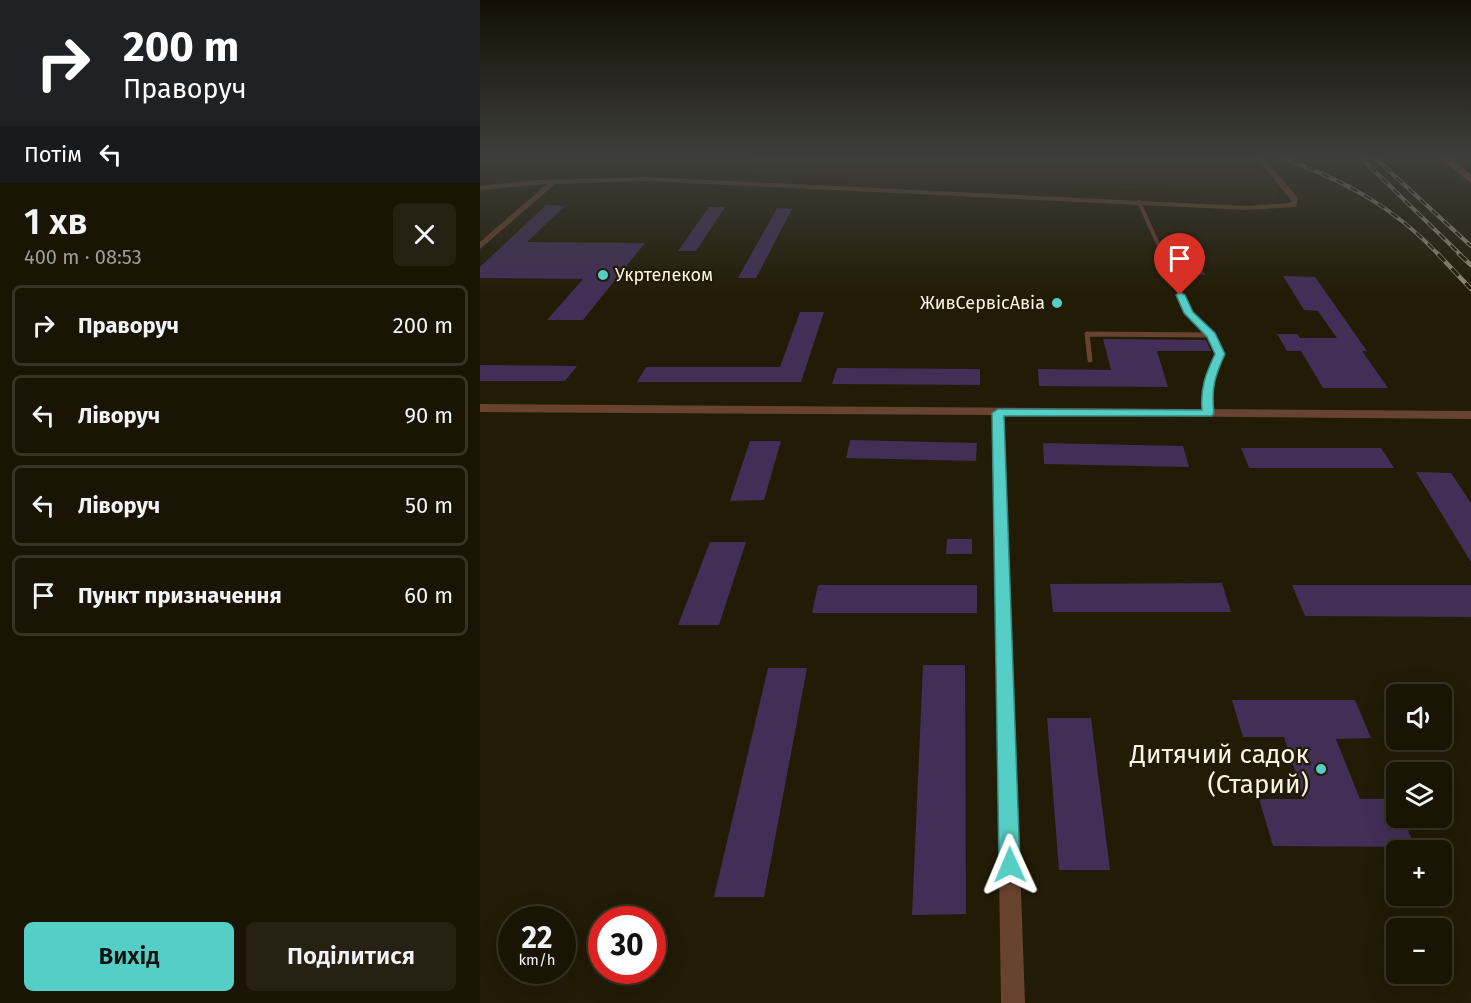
<!DOCTYPE html>
<html lang="uk">
<meta charset="utf-8">
<style>
:root{--surface:#1a1404;--page:#272113;--text:#f1f3f6;--muted:#9f9e9a;--line:#383326;--accent:#55cec5}
body{margin:0;font-family:"Fira Sans",sans-serif;background:var(--page);color:var(--text);height:100vh;display:flex;flex-direction:column;font-size:22px;white-space:nowrap}
*{box-sizing:border-box;margin:0}
p{font-size:20px;color:var(--muted)}
.icon{flex:none;width:33px;height:33px;fill:none;stroke:currentColor;stroke-width:2;stroke-linecap:round;stroke-linejoin:round}
.map{position:relative;flex:1;overflow:hidden}
.drawer{display:flex;flex-direction:column;background:var(--surface);width:480px}
.drawer>*{flex:none}
.guide{background:#202124;color:#fff;overflow:hidden}
.fabs{position:absolute;left:906px;top:684px;display:grid;gap:12px}
.fabs a{display:grid;place-items:center;width:66px;height:66px;border-radius:9px;background:var(--surface);box-shadow:0 6px 24px #0002,0 0 0 2px var(--line);font-size:30px}
.speed{position:absolute;left:18px;top:906px;display:flex;gap:12px;font-size:30px;font-weight:700;text-align:center}
.speed>*{display:grid;place-content:center;width:78px;height:78px;border-radius:50%;background:var(--surface);box-shadow:0 6px 24px #0002,0 0 0 2px var(--line);line-height:1}
.speed small{font-size:15px;font-weight:400}
.speed .limit{border:9px solid #d22;background:#fff;color:#111}
.pin{position:absolute;display:grid;place-items:center;width:51px;height:51px;color:#fff;margin:-62px -26px;border-radius:50% 50% 50% 0;rotate:-45deg;box-shadow:0 0 6px #0007}
.pin .icon{rotate:45deg}
.me{position:absolute;width:66px;margin:-33px;rotate:359deg;stroke-linejoin:round;filter:drop-shadow(0 0 4px #0008)}
.turn{display:flex;align-items:center;gap:21px;height:126px;padding:0 24px;font-size:27px}
.turn .icon{width:78px;height:78px;stroke-width:2.5}
.turn b{display:block;font-size:42px;line-height:51px}
.then{display:flex;align-items:center;height:57px;padding:0 24px;background:#0003;gap:12px;font-size:22px}
.round{display:grid;place-items:center;flex:none;width:63px;height:63px;border-radius:9px;background:var(--page)}
.overview{display:flex;align-items:center;justify-content:space-between;height:102px;padding:0 24px}
h1{font-size:36px;font-weight:600;line-height:45px}
.cta{display:flex;gap:12px;margin-top:auto;padding:12px 24px}
.cta a{flex:1;height:69px;border-radius:9px;background:var(--accent);color:#111;font-size:24px;font-weight:600;line-height:69px;text-align:center}
.cta a+a{background:var(--page);color:var(--text)}
ul{padding:0;list-style:none}
li{display:flex;align-items:center;gap:18px;height:81px;margin:0 12px 9px;padding:0 12px;border:3px solid var(--line);border-radius:9px}
li div{flex:1}
li b{display:block;font-size:22px}
li em{font-style:normal}
main{display:flex;flex:1;min-height:0}
.map>svg:first-child{display:block}
.built{fill:#2a2104}
.building{fill:#422f58}
.lines{fill:none;stroke-linecap:round;stroke-linejoin:round}
.lane-far2{stroke:#68432f;stroke-width:4}
.lane-far1{stroke:#68432f;stroke-width:5}
.lane{stroke:#68432f;stroke-width:6}
.street{fill:#68432f;fill-rule:evenodd}
.secondary{fill:#935838;fill-rule:evenodd}
.rail-far1-casing{stroke:#938d7c;stroke-width:4}
.rail-casing{stroke:#938d7c;stroke-width:4.5}
.rail-far1{stroke:#221b06;stroke-width:2;stroke-dasharray:8;stroke-linecap:butt}
.rail{stroke:#221b06;stroke-width:3;stroke-dasharray:10;stroke-linecap:butt}
.route{fill:#55cec5;stroke:#378680;stroke-width:1.5}
.poi-dot{fill:#55cec5;stroke:#221b06;stroke-width:2}
.labels{text-anchor:middle;dominant-baseline:central;stroke-width:4.5;stroke-linejoin:round;paint-order:stroke}
.far-poi-label{font-size:18px;fill:#f9f4e7;stroke:#221b06;text-anchor:start}
.near-poi-label{font-size:26px;fill:#f9f4e7;stroke:#221b06;text-anchor:end}
</style>
<main>
<section class="drawer">
<div class="guide">
<div class="turn"><svg class="icon" aria-label="right" viewBox="0 0 24 24"><path d="M7 20v-9h11M14 6l5 5-5 5"/></svg><div><b>200 m</b>Праворуч</div></div>
<div class="then">Потім<svg class="icon" aria-label="left" viewBox="0 0 24 24"><path d="M17 20v-9H6M10 6l-5 5 5 5"/></svg></div>
</div>
<div class="overview"><div><h1>1 хв</h1><p>400 m · 08:53</p></div><a class="round"><svg class="icon" aria-label="close" viewBox="0 0 24 24"><path d="M6 6l12 12M18 6L6 18"/></svg></a></div>
<ul>
<li><svg class="icon" aria-label="right" viewBox="0 0 24 24"><path d="M7 20v-9h11M14 6l5 5-5 5"/></svg><div><b>Праворуч</b></div><em>200 m</em></li>
<li><svg class="icon" aria-label="left" viewBox="0 0 24 24"><path d="M17 20v-9H6M10 6l-5 5 5 5"/></svg><div><b>Ліворуч</b></div><em>90 m</em></li>
<li><svg class="icon" aria-label="left" viewBox="0 0 24 24"><path d="M17 20v-9H6M10 6l-5 5 5 5"/></svg><div><b>Ліворуч</b></div><em>50 m</em></li>
<li><svg class="icon" aria-label="arrive" viewBox="0 0 24 24"><path d="M6 21V4h12l-3 4 3 4H6"/></svg><div><b>Пункт призначення</b></div><em>60 m</em></li>
</ul>
<div class="cta"><a>Вихід</a><a>Поділитися</a></div>
</section>
<div class="map">
<svg width="991" height="1003" viewBox="0 0 991 1003">
<rect width="100%" height="100%" fill="#221b06"/>
<path class="built" d="M277,156H773L799,191L798,195L794,197L271,172L277,166L270,165Z"/>
<path class="building" d="M66,205L85,206L47,242L165,243L103,320H67L103,279L0,278V267Z
M229,207H245L216,251H198Z
M297,208L312,209L276,278H258Z
M686,238H707L725,275L701,274Z
M803,276L835,277L887,351H882L908,388H843L821,351H807L797,334H817L820,338H857L838,311L824,310Z
M320,312H344L321,382H157L166,367H300Z
M623,339L726,340L731,351H677L688,387L559,386L558,369L631,370Z
M0,365L97,366L85,381H0Z
M357,368L500,369V385L352,384Z
M370,440L497,443L496,461L366,458Z
M270,441H301L284,500L250,501Z
M563,443L703,446L709,467L564,464Z
M761,448H901L914,468H769Z
M936,472L971,473L991,503V562Z
M467,539H492V554H466Z
M230,542H266L239,625H198Z
M742,583L751,612H573L570,584Z
M338,585H497V613H332Z
M812,585H991V617L825,616Z
M443,665H485L486,914L432,915Z
M288,668H327L284,897H234Z
M752,700H875L891,738L856,739L880,799H916V818H923L935,847L793,846L779,799H824L804,737H763Z
M567,718H611L630,870H579Z"/>
<g class="lines">
<path class="lane-far2" d="M659,202L683,255"/>
<path class="lane-far1" d="M682,254L709,313L732,335L740,354L731,380
M610,360L607,334L732,335"/>
<path class="lane" d="M728,413L726,393L731,379"/>
<path class="street" d="M775,156H782L818,198L816,207L766,210L166,181L75,184L0,249V242L67,184L0,190V186L57,180L166,177L766,206L810,203L811,200Z
M0,404L991,411V419L524,415L545,1003H521L512,415L0,412Z"/>
<path class="secondary" d="M957,156H969L991,175V183Z"/>
<g class="rail-far1-casing">
<path id="rail-far1" d="M797,156C861,179 912,205 959,255
M879,156L981,255
M893,156L991,246"/>
</g>
<g class="rail-casing">
<path id="rail" d="M958,254L991,289
M979,254L991,265"/>
</g>
<use href="#rail-far1" class="rail-far1"/>
<use href="#rail" class="rail"/>
</g>
<linearGradient id="sky" x2="0" y2="1"><stop stop-color="#130f03"/><stop offset="0.53" stop-color="#3e3f3b"/><stop offset="1" stop-color="#3e3f3b" stop-opacity="0"/></linearGradient>
<rect width="991" height="297" fill="url(#sky)"/>
<path class="route" d="M700,292L705,295L713,312L735,333L745,354C735,376 731,388 734,413L732,416H524L540,865L537,873L530,876L522,873L519,865L512,413L518,409L722,410C720,388 726,373 735,354L727,337L704,313L696,295Z"/>
<g class="poi-dot">
<circle cx="123" cy="275" r="6"/>
<circle cx="577" cy="303" r="6"/>
<circle cx="841" cy="769" r="6"/>
</g>
<g class="labels">
<g class="far-poi-label">
<text x="135" y="275">Укртелеком</text>
<text x="565" y="303" text-anchor="end">ЖивСервісАвіа</text>
</g>
<g class="near-poi-label">
<text x="829" y="754">Дитячий садок<tspan x="829" dy="30">(Старий)</tspan></text>
</g>
</g>
</svg>
<div class="fabs">
<a><svg class="icon" aria-label="sound" viewBox="0 0 24 24"><path d="M4 9h4l5-4v14l-5-4H4zM17 9q2 3 0 6"/></svg></a>
<a><svg class="icon" aria-label="layers" viewBox="0 0 24 24"><path d="M12 4l9 5-9 5-9-5zM3 14l9 5 9-5"/></svg></a>
<a>+</a>
<a>−</a>
</div>
<div class="speed"><div>22<small>km/h</small></div><div class="limit">30</div></div>
<div class="pin" style="left:700px;top:295px;background:#d93025"><svg class="icon" aria-label="arrive" viewBox="0 0 24 24"><path d="M6 21V4h12l-3 4 3 4H6"/></svg></div>
<svg class="me" style="left:530px;top:865px" viewBox="-20 -20 40 40"><path d="M0-17L14 15 0 8-14 15z" fill="#55cec5" stroke="#fff" stroke-width="4"/></svg>
</div>
</main>
